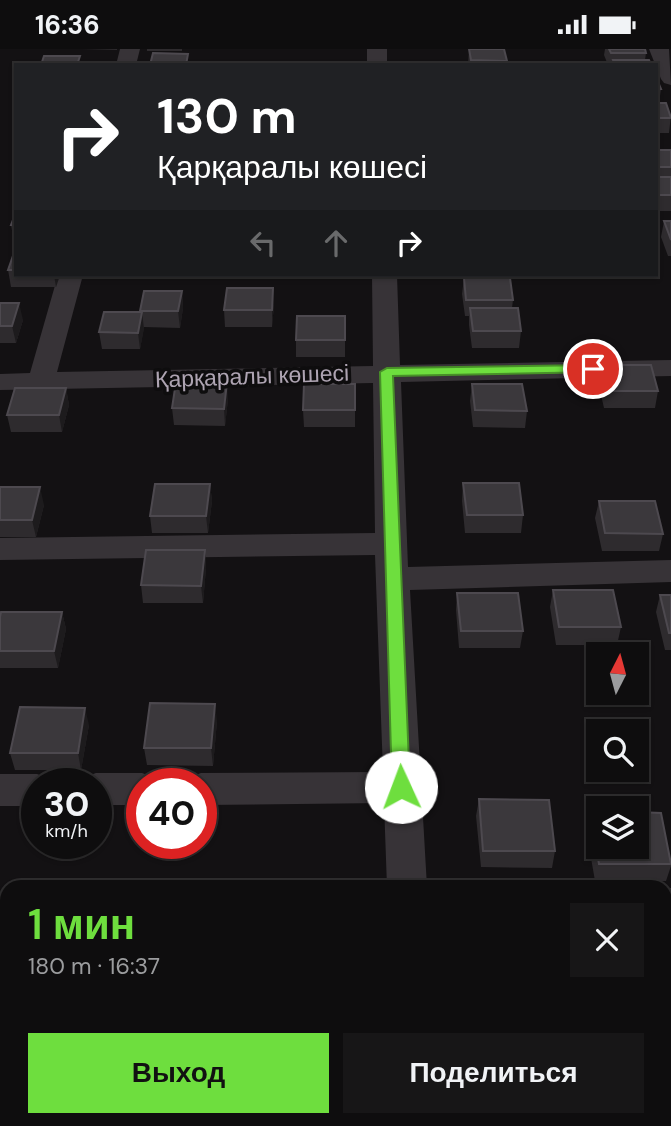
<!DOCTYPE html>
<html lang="ru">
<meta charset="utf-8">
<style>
:root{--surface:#0e0d0e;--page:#171617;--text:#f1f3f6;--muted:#9b9c9e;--line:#2e2d2e;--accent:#6ede3e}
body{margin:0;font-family:"DM Sans",sans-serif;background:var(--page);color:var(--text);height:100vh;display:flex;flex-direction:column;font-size:26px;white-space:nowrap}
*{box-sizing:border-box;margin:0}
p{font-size:23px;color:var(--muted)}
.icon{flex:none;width:38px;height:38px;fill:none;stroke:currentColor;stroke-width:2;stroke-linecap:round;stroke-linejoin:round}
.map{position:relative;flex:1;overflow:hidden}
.panel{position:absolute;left:0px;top:831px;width:672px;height:247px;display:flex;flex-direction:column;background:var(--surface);border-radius:21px 21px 0 0;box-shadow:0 2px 5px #0004,0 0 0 2px var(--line)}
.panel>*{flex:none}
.top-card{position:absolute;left:14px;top:14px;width:644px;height:214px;border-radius:0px;box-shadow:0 2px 5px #0004,0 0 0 2px var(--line);background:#202124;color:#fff;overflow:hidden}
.needle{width:46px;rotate:6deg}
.controls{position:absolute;left:586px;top:593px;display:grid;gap:14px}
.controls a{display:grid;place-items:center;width:63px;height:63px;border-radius:0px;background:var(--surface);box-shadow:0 2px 5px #0004,0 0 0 2px var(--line);font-size:35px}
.speed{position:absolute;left:21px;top:719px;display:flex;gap:14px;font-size:35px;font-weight:700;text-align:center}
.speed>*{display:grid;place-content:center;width:91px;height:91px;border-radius:50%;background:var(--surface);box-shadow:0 2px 5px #0004,0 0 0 2px var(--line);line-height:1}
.speed small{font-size:18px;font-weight:400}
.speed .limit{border:10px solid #d22;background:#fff;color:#111}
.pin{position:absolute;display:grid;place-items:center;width:60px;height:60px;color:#fff;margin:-30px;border:4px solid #fff;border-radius:50%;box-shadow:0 2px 7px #0007}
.me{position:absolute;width:77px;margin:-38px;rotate:358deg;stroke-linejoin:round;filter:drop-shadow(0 0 5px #0008)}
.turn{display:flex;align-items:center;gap:24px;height:147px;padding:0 28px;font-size:32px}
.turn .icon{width:91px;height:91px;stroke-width:2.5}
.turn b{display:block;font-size:49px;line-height:60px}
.lanes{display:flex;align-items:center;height:66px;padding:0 28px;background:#0003;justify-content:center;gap:35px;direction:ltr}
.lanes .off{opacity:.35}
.round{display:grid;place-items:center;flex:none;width:74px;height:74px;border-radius:0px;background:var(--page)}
.headline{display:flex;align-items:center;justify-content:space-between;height:119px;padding:0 28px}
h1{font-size:42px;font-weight:600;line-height:52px;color:var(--accent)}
.cta{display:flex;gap:14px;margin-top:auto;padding:14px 28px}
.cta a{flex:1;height:80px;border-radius:0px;background:var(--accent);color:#111;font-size:28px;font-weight:600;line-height:80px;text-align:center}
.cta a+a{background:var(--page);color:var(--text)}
.status{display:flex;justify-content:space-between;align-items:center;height:49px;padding:0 35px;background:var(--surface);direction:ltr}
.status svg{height:19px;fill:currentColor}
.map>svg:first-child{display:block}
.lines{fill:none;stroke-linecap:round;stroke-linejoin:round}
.minor{fill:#373337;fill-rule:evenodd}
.wall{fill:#2e2b2e}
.shaded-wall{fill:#1d1b1d}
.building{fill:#3b383c;stroke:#4d494f;stroke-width:2}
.route{fill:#6ede3e;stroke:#489028;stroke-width:2}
.labels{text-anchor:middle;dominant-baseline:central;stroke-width:7;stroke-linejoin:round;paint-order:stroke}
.street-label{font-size:23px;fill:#aea4b2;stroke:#0e0d0e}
</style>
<div class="status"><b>16:36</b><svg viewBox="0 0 49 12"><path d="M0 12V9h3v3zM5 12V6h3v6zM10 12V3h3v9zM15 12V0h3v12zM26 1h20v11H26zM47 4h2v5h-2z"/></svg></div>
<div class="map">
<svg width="671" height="1077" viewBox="0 0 671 1077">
<rect width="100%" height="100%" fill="#131113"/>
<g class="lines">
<path class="minor" d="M120,0H140L136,16H116Z
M367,0H387V16H367Z
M649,0H669L671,36L664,34L661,30Z
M58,226H83L57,323L373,317L372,226H397L400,316L671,311V327L401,333L408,518L671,511V533L410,541L427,838H387L384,754L201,756V735H184L187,729L201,724L383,723L375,506L0,511V489L375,484L373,334L0,341V325L30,324Z
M96,724H142L156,729L159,735H142V756H96V735H79L82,729Z
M0,725H37L51,730L53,735H37V757H0Z
M665,839H671V875H665Z
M395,1071H441V1077H395Z"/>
</g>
<path class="wall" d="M82,0H117V1Z
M147,0H182V2H147Z
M469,0L507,12L506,16H535H468Z
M605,0H645L646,4L645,11L651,16H608L604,6Z
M656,28L661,40L659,54L671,66L669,84H656Z
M656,101H671V162H656Z
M16,163V192H14L11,176Z
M664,172H671V207H668L661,188Z
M16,201V226H60L56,238H11L8,221Z
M527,226H564V229H528Z
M464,229L513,251L512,259L521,282L519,299H472L469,276V267H465L462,245Z
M182,242L183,259L180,279L144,278L140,300H102L99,283L140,263V262Z
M0,254L23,271L16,294H0Z
M274,255L272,278H225L224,261Z
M345,267V308H296V291Z
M601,316L658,342L655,359H604L598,333Z
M355,335V378H304L303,361Z
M472,335L527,362L525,379L473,378L470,352Z
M66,339L69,356L62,383H11L7,366Z
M228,350L225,377L174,376L172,359Z
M463,434L523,466L521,484H465L462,452Z
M210,435L212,452L208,484H152L150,467Z
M0,438L44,456L36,488H0Z
M599,452L663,485L659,502H602L595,469Z
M205,501L206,519L203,554H143L141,536Z
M553,541L621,578L617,596H556L550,558Z
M457,544L523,582L520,599H459L456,561Z
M660,546H671V601H665L656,563Z
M62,563L66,580L58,619H0V568Z
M217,672L213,717L147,716L144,699Z
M89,676L81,721H15L10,704Z
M479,750L555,802L552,819L481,818L476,767Z
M590,763L671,813V817L666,832H595L586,780Z
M0,869H7V945H0Z
M502,1071H585V1072H502Z"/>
<path class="shaded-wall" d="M54,226H60L56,238Z
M273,239L274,255L272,278V261Z
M182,242L183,259L180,279L178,262Z
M19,254L23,271L16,294L12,277Z
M142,263L144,280L140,300L138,284Z
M227,333L228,350L225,377L224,360Z
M66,339L69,356L62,383L59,366Z
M210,435L212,452L208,484L206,467Z
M40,438L44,456L36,488L32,471Z
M205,501L206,519L203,554L201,537Z
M62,563L66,580L58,619L54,602Z
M215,655L217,672L213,717L211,699Z
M85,659L89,676L81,721L78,704Z"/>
<path class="building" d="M469,0H504L507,12L471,11Z
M609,0H645L646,4H611Z
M153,4L188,5L186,16H150Z
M44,7H80L77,16H41Z
M613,11H649L651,16H615Z
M656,28L661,40H656Z
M656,54H666L671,69H656Z
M656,101H671V118H656Z
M656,128H671V146H656Z
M16,163V176H11Z
M664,172H671V191Z
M15,201H16V221H8Z
M464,229H510L513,251H466Z
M227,239H273L272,261H224Z
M144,242H182L178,262H140Z
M0,254H19L12,277H0Z
M470,259H518L521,282H473Z
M104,263H142L138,284L99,283Z
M297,267H345V291H296Z
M601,316H651L658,342H607Z
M176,333H227L224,360L172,359Z
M304,335H355V361H303Z
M472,335H522L527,362L475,361Z
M15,339H66L59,366H7Z
M463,434H519L523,466H467Z
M155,435H210L206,467H150Z
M0,438H40L32,471H0Z
M599,452H655L663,485L605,484Z
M146,501H205L201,537L141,536Z
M553,541H613L621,578H559Z
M457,544H518L523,582H461Z
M660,546H671V584H669Z
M1,563H62L54,602H0V568Z
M150,654L215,655L211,699H144Z
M20,658L85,659L78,704H10Z
M479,750L549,751L555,802H483Z
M590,763H598V798H637V763L661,764L671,815H599Z
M0,869H7V929H0Z"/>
<path class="route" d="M593,316L598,318V323L393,327L410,738L407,743L401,746L394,743L392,738L380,323L387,319Z"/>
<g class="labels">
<g class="street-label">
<text transform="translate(252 327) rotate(-2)">Қарқаралы көшесі</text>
</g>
</g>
</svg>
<div class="controls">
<a><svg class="needle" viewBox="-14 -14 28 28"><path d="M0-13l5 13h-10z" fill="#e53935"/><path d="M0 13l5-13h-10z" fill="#9b9c9e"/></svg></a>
<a><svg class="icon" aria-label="search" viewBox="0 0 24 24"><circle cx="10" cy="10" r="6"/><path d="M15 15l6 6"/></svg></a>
<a><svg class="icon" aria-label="layers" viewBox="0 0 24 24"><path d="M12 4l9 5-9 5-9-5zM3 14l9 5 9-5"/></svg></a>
</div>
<div class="speed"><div>30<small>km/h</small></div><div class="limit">40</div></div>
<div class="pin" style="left:593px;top:320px;background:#d93025"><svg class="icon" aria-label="arrive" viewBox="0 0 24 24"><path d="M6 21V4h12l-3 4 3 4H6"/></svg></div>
<svg class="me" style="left:401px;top:738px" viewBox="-20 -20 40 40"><circle r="19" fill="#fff"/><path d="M0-13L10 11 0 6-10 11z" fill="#6ede3e"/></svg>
<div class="top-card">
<div class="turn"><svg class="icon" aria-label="right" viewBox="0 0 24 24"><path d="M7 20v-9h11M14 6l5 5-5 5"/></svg><div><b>130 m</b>Қарқаралы көшесі</div></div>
<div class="lanes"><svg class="icon off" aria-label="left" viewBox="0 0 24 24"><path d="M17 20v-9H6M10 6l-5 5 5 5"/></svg><svg class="icon off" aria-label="ahead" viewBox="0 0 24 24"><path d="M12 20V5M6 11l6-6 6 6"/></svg><svg class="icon" aria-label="right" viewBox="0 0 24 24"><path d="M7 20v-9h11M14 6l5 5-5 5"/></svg></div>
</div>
<section class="panel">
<div class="headline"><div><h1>1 мин</h1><p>180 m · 16:37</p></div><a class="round"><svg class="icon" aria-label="close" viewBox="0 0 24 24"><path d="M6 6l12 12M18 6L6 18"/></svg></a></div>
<div class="cta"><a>Выход</a><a>Поделиться</a></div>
</section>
</div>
